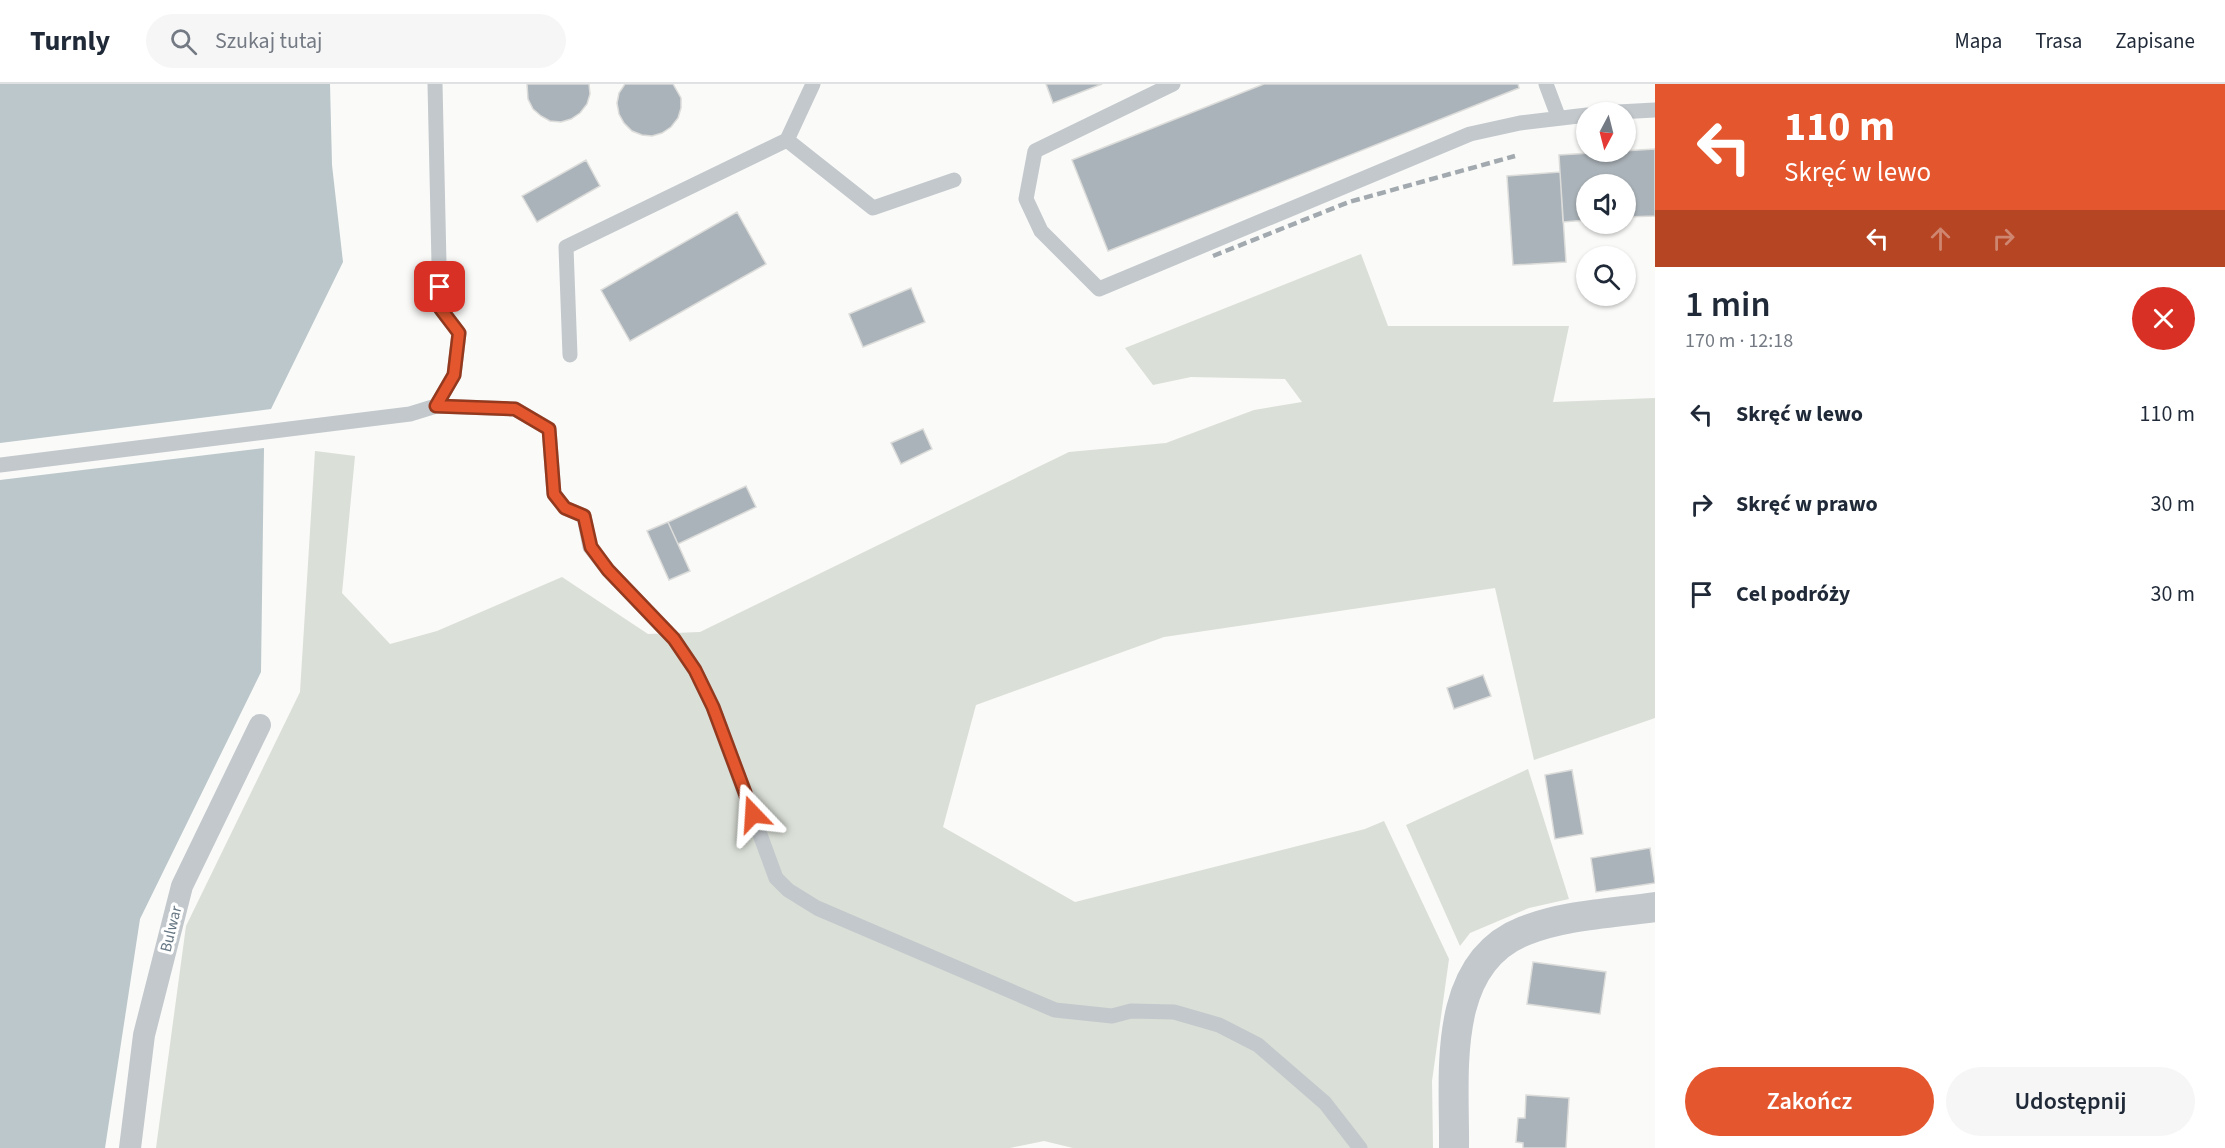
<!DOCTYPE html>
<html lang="pl">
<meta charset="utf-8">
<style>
:root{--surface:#fff;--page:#f6f6f7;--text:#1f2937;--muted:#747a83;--line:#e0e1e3;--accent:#e4572e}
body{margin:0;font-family:"Source Sans 3",sans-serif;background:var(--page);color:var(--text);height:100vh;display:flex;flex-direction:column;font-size:22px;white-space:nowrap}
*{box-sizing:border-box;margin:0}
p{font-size:20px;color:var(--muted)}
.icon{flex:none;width:33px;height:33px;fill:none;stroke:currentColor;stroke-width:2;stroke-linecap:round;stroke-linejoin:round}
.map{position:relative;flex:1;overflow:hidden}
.panel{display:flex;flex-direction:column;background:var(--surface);width:570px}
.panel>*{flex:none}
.guide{background:#e4572e;color:#fff;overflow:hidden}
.needle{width:39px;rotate:187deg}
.buttons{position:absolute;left:1576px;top:18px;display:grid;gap:12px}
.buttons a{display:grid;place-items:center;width:60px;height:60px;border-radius:50%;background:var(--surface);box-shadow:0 2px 4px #0004;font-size:30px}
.pin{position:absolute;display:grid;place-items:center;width:51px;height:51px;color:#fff;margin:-26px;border-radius:12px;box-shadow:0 3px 9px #0006}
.me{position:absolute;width:66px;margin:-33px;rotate:340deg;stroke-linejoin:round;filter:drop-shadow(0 0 4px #0008)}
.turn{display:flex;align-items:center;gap:21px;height:126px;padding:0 30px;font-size:27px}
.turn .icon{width:78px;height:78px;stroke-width:2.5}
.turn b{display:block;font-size:42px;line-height:51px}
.lanes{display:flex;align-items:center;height:57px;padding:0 30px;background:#0003;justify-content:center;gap:30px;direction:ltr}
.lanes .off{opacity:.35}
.round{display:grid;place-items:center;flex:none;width:63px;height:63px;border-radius:32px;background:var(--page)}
.overview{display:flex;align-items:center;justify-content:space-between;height:102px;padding:0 30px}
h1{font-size:36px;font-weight:600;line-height:45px}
.primary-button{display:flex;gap:12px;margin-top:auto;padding:12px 30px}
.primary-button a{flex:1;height:69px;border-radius:36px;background:var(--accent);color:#fff;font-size:24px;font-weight:600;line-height:69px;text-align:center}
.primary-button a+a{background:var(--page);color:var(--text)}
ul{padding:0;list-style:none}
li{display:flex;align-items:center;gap:18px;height:90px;padding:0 30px}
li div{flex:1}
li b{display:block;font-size:22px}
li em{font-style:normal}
header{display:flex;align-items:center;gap:36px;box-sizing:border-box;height:84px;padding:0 30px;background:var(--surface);border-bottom:2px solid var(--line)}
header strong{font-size:28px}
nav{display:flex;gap:33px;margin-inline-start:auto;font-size:21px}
.search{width:420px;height:54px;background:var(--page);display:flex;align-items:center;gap:15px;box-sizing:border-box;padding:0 21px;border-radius:33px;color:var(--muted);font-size:22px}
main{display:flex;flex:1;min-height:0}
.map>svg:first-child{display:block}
.green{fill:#dadfd7}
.water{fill:#bbc7cb}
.building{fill:#aab3b9;stroke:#dcdcda;stroke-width:1.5}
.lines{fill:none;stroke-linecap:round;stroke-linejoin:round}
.service{stroke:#c3c8cc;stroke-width:15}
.pedestrian{stroke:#c3c8cc;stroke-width:22}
.minor{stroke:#c3c8cc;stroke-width:30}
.rail{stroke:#a2aab0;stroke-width:4.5;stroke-dasharray:9 4.5;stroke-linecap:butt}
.route-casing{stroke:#94391e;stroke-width:15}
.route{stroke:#e4572e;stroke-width:10}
.labels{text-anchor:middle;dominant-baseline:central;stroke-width:6;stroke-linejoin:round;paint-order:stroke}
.street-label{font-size:16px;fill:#657683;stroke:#fff}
</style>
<header>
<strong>Turnly</strong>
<div class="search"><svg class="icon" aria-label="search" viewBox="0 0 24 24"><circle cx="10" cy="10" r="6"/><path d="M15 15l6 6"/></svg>Szukaj tutaj</div>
<nav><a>Mapa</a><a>Trasa</a><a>Zapisane</a></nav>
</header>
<main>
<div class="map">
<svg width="1655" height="1064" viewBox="0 0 1655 1064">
<rect width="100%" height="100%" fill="#fafaf8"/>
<path class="green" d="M1361,170L1388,242H1569L1553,318L1655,314V634L1534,676L1495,504L1164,553L976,621L943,743L1075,818L1365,745L1384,737L1449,875L1432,997L1433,1064H1073L1044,1057L1010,1064H156L186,842L300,608L315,367L355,372L342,509L390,560L437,547L562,493L648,550L700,548L1069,368L1166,359L1254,326L1302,318L1285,295L1191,293L1153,301L1125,264Z
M1528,685L1569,815L1529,824L1470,849L1460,862L1406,741Z"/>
<path class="water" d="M0,0H330L332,81L343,178L271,325L0,359Z
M264,364L261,588L140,835L105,1064H0V396Z"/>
<path class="building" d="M527,0H589L590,10L587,20L580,29L571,35L561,38L550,37L541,32L533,25L528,15Z
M625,0H673L681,14V24L678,34L671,43L662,49L652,52L642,51L632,47L624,39L619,30L617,19L619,9Z
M1046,0H1102L1053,19Z
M1264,0H1518L1519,4L1108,167L1072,76Z
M1655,65V132L1626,133V100H1587V136L1563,138L1559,71Z
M586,76L600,102L537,138L522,112Z
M1560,88L1566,178L1513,181L1507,92Z
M737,128L766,180L630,257L601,206Z
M911,204L925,238L863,263L849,230Z
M923,345L932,365L901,380L891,359Z
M746,402L756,423L678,460L668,438Z
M668,438L690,487L669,496L647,447Z
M1483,591L1491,612L1454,625L1447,604Z
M1572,686L1583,750L1555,755L1545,691Z
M1650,764L1655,799L1596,808L1591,774Z
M1533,878L1606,888L1600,930L1527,920Z
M1526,1011L1569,1014L1566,1064H1523V1059L1516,1058L1518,1034H1525Z"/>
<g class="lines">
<path class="service" d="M435,0L440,224L459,249L454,291L436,322
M1173,0L1035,67L1026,115L1041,147L1099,205L1470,50L1520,39L1587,31
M1546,0L1558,32
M1618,28L1655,26
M787,56L813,0
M570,271L566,163L787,56L873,124L954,96
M0,381L410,330L436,322L515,325L549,345L554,410L565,424L584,432L590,463L608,486L674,555L695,586L713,623L776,794L788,806L817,824L1055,926L1112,932L1131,927L1174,928L1219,941L1258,961L1325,1019L1360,1064"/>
<path class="pedestrian" d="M130,1064L144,951L182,802L260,641"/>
<path class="minor" d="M1454,1064C1455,992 1440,880 1524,847C1564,831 1612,829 1655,823"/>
<path class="rail" d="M1213,172L1349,118L1515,72"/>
</g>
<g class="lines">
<g class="route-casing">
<path id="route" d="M440,203V224L459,249L454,291L436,322L515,325L549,345L554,410L565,424L584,432L591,463L608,486L674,555L695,586L713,623L753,730"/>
</g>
<use href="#route" class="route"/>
</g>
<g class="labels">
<g class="street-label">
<text transform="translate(171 845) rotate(-76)">Bulwar</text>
</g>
</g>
</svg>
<div class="buttons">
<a><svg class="needle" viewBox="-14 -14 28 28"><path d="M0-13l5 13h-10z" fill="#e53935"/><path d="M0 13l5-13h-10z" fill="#747a83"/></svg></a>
<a><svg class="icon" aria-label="sound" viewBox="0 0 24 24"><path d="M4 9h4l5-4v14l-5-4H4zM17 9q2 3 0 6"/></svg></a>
<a><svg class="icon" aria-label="search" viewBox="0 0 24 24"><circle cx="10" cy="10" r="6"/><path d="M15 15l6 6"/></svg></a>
</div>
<div class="pin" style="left:440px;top:203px;background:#d93025"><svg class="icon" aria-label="arrive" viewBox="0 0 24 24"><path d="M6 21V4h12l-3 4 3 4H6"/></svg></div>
<svg class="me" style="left:753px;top:730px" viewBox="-20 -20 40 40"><path d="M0-17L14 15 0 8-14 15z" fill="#e4572e" stroke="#fff" stroke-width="4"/></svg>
</div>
<section class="panel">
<div class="guide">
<div class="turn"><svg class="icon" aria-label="left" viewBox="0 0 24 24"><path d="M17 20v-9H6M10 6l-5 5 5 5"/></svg><div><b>110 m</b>Skręć w lewo</div></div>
<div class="lanes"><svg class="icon" aria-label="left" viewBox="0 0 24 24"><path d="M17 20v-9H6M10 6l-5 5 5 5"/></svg><svg class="icon off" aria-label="ahead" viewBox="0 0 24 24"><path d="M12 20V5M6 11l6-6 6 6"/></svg><svg class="icon off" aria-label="right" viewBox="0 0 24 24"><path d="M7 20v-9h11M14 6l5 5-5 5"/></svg></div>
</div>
<div class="overview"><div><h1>1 min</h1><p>170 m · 12:18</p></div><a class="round" style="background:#d93025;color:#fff"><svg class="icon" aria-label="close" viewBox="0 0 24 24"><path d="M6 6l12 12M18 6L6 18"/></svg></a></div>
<ul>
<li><svg class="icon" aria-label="left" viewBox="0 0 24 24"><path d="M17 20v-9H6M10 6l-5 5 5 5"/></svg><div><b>Skręć w lewo</b></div><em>110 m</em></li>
<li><svg class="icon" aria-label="right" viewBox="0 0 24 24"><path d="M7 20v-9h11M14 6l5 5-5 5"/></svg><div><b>Skręć w prawo</b></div><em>30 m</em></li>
<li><svg class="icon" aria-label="arrive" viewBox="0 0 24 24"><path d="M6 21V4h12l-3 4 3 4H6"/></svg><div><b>Cel podróży</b></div><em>30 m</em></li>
</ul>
<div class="primary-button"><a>Zakończ</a><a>Udostępnij</a></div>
</section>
</main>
